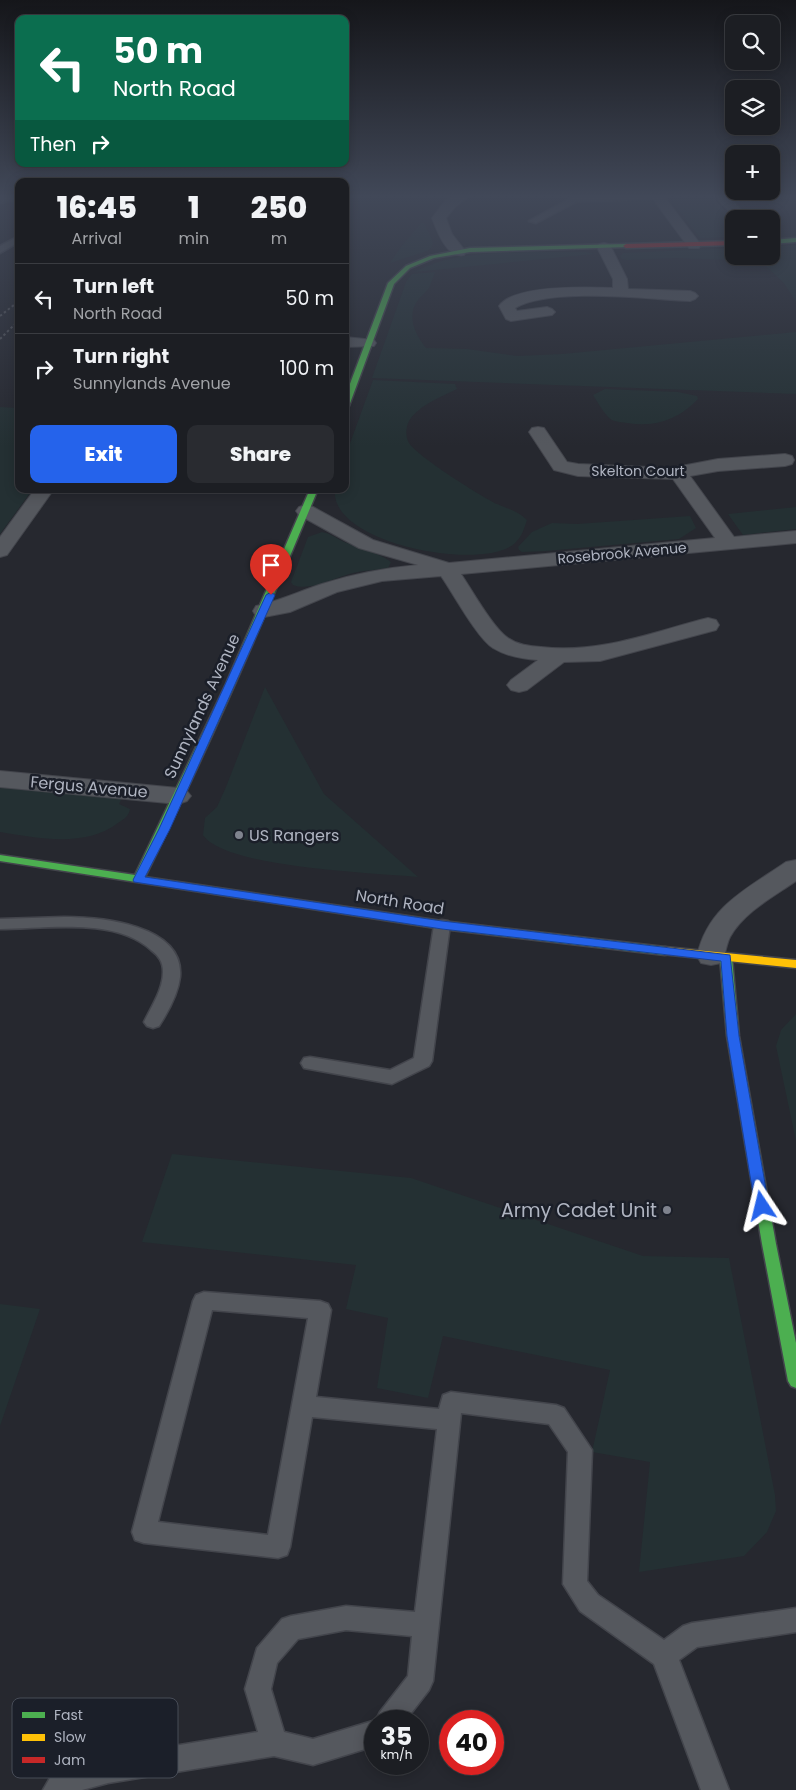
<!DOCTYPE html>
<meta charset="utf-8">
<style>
:root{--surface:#1c1e23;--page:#292b30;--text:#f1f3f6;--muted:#a0a2a6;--line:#3a3c41;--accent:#2563eb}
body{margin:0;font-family:Poppins,sans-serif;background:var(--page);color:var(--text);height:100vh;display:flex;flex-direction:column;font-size:19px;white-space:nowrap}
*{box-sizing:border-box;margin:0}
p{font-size:16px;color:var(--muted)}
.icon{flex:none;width:28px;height:28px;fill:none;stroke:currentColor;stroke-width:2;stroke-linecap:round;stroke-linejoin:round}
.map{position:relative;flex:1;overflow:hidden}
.side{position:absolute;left:15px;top:178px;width:334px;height:315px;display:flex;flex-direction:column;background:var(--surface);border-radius:10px;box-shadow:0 2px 12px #0003,0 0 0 1px var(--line)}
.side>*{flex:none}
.banner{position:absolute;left:15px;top:15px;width:334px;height:152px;border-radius:10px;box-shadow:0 2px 12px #0003,0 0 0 1px var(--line);background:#0b6e4f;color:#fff;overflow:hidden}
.controls{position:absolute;left:725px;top:15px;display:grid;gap:10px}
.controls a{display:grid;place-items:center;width:55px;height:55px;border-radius:10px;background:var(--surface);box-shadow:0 2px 12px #0003,0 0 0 1px var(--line);font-size:25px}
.speed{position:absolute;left:364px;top:1710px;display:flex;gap:10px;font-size:25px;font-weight:700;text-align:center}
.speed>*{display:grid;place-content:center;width:65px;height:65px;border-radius:50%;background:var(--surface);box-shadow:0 2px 12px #0003,0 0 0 1px var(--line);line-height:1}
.speed small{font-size:12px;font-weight:400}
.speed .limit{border:8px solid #d22;background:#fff;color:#111}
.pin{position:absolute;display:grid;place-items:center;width:42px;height:42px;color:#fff;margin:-51px -21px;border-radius:50% 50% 50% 0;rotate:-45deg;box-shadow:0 0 5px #0007}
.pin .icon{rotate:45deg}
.me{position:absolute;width:55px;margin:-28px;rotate:350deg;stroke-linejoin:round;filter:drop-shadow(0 0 4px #0008)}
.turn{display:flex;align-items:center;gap:18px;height:105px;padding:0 15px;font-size:22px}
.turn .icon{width:65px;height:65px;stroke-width:2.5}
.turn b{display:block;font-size:35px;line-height:42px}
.then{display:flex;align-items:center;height:48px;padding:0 15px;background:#0003;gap:10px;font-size:19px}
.eta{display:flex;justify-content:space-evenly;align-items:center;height:85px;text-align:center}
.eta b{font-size:30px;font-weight:800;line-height:35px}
.cta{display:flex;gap:10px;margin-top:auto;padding:10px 15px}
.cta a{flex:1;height:58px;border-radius:10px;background:var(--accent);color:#fff;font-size:20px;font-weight:800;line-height:58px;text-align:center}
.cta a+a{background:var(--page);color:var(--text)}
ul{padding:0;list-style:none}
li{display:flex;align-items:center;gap:15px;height:70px;padding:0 15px;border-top:1px solid var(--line)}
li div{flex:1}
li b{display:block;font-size:19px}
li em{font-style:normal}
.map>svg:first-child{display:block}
.green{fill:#243033}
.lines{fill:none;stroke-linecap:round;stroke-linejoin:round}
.lane-casing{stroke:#43454c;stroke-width:3}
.street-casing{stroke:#43454c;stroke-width:2}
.fast-casing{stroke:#43454c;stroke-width:3}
.slow-casing{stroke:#43454c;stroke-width:3}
.jam-casing{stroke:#43454c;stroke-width:3}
.lane{fill:#55585e;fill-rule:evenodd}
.street{fill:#55585e;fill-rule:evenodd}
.fast{fill:#4caf50;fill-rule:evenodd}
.slow{fill:#ffc107;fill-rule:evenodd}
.jam{fill:#c62828;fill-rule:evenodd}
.rail{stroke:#54565b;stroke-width:2;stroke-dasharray:2.5 2.5;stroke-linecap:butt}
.route{fill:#2563eb;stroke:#184099}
.poi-dot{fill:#7f838e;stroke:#1b1f29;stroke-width:2}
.labels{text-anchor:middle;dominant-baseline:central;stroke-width:5;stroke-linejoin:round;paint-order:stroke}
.far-street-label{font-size:14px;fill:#afb4c1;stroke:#1b1f29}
.street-label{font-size:16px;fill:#afb4c1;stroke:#1b1f29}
.poi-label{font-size:16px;fill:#afb4c1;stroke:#1b1f29;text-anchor:start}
.near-poi-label{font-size:19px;fill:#afb4c1;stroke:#1b1f29;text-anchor:end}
.key{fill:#1b1f29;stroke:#474c57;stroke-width:1}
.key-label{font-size:14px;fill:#afb4c1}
</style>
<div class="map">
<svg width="796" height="1790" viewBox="0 0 796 1790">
<rect width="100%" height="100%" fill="#26282f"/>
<path class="green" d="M668,195H711L734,222V237L700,238Z
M421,223H424L433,242L431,248L427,251L390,263L401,247Z
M796,245V302L784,283L755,256H771V246Z
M734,248V256H750L754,261L675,258L628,260L622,259L620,256L623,253Z
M536,252H586L594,254L414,272C453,252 494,253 536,252Z
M435,272C433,277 431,283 429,288C426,292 421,296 418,300C406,316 415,334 426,348L467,349L517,356L562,354L796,332V394L372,378L406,282L412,274Z
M373,380L455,384L457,389C441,397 419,405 409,421C406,427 405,436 409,443C417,456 480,496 497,504C508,509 518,511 527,520C524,529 522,537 514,544C480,572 328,543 335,489H345V457Z
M605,389L678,392L697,396L698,399C680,419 654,428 627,423C623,422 616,422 612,420C604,415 598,402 593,395Z
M0,407L19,408V489H33L0,534Z
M796,507V529L743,535L728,514Z
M690,516L696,528L679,539L546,551L522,552L519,550L518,547L532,532L552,523L577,524Z
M322,532C331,533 338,540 347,543C361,549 379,553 391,562L388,568C377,570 365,570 353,573C336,577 310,592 293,585L291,582L308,537Z
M265,687L324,794L418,877C375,873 225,868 203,835L205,818L217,807L226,787Z
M0,786L122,798L119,804L130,809C129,816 124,819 118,823C85,848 38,838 0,832Z
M796,1014V1141L776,1046L781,1030Z
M172,1154L411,1178L643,1256L729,1258L775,1495L776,1511L767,1532L744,1556L639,1572L650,1462L592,1452L610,1370L443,1336L428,1398L377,1388L388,1318L346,1309L356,1265L142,1242Z
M0,1304L40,1309L0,1426Z"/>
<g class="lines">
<g class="lane-casing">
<path id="lane" d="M19,195V199L0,203V199Z
M627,195L661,196L657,198L576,202L536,223L529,221L571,198Z
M774,195H796V198L778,197Z
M19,236V242L0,253V246Z
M64,917C99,917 185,924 180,977C178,994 168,1012 159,1026L153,1028L147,1026L144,1022C151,1007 163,990 163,972C163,962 159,956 151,950C115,917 46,929 0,929V919Z
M442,920L448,921L450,925L432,1061L429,1066L392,1084L304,1068L301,1063L304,1058L310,1057L390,1070L414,1058L434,925L436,921Z
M204,1292L320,1301L328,1304L331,1310L316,1397L439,1409L443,1395L451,1392L556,1405L564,1408L592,1450L587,1581L598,1595L664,1640L683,1626L692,1623L796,1608V1632L697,1647L679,1660L729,1790H701L654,1664L580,1611L563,1584L568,1452L549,1424L461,1413L433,1681L429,1690L405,1721H375V1746L313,1765L274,1756L108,1783L82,1790H43L54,1771L64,1767L108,1757L258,1732L245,1689L257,1648L282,1619L291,1616L346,1606L415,1612L437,1429L312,1417L290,1547L287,1555L278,1558L144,1543L135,1540L132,1532L193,1301L196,1295ZM212,1310L308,1318L268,1535L158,1522ZM346,1630L412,1636L408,1676L380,1712L376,1720L313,1739L284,1732L271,1689L277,1663L298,1639Z"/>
</g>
<g class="street-casing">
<path id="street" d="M456,195H471L455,207L446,218L452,234L466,252L464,255C447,259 437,231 432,218L445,201Z
M650,195H663L701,245L699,248H689Z
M715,195H728L749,219H735Z
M604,243L609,244L611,247L627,279L628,289L690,291L695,293L698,296L695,299L690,301C645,299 553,287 515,308L517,311L547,307L552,309L555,312L552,315L511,321L506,319L499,306C514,284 588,287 613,288V279L597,247L599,244Z
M345,337L374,340L376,343L374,346L345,347Z
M538,427L544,428L567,462L578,464L671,468L718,459L785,454L792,456L794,460L792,464L785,466L718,471L690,476L734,537L796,531V543L461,574C472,590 493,628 508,638C518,645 529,646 541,647C600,654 652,632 708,618L716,620L719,625L716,630L600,661L564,662L527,690L519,692L511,690L507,685L511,680L538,660C522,659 506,656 493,648C477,638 453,593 441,576L382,581L337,592L290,612L264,617L256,616L253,611L256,606C279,601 300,591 322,584C353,574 385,568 418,565L359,548L299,515L296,511L299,507L306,505L313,507L373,540L449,563L715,538L673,479L578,476L554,470L529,432L532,428Z
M35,489H54L7,555L0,557V537Z
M0,771L178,788L187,791L191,796L187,801L178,804L0,787Z
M796,860V881C773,897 744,912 730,937C726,945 726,954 721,963L711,965L701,963L697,956C708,906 747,889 786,862Z"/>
</g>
<g class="fast-casing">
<path id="fast" d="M796,238V242L771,244V240Z
M626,244L628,247L470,252L434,258L410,268L394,284L349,406L345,408V397L388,283L406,266L430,256L470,248Z
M310,489H318C264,620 208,750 145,877L442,921L665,947L669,948L671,951L669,954L665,955L442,929L0,861V855L135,875L225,686Z
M726,954L732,958L739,1036L776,1244L796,1343V1388L791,1386L788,1381L762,1244L727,1036L720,958Z"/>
</g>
<g class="slow-casing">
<path id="slow" d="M665,947L796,960V968L661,954L659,951L661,948Z"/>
</g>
<g class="jam-casing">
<path id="jam" d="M734,241V245L626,248L623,246L626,244Z"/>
</g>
<use href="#lane" class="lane"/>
<use href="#street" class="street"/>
<use href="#fast" class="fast"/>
<use href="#slow" class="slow"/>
<use href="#jam" class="jam"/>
<path class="rail" d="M0,316L19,301
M0,339L19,320"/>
</g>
<linearGradient id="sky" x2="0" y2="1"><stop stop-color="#15161a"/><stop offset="0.44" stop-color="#414858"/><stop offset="1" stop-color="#414858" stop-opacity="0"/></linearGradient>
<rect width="796" height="446" fill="url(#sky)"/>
<path class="route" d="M271,592L275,595L170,829L145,877L442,921L730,955L739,1036L769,1206L767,1210L762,1211L757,1210L755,1206L727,1036L721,961L442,929L134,882L133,880L159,829L266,595Z"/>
<g class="poi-dot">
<circle cx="239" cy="835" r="5"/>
<circle cx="667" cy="1210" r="5"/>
</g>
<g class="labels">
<g class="far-street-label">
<text x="638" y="471">Skelton Court</text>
<text transform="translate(622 553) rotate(-5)">Rosebrook Avenue</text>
</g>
<g class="street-label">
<text transform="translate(202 706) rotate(-65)">Sunnylands Avenue</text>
<text transform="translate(89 787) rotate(5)">Fergus Avenue</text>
<text transform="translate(400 902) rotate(9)">North Road</text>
</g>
<g class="poi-label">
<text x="249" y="835">US Rangers</text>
</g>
<g class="near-poi-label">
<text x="657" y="1210">Army Cadet Unit</text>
</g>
</g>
<rect x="12" y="1698" width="166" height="80" rx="8" class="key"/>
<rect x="22" y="1712" width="23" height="6" fill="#4caf50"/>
<rect x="22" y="1734" width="23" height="7" fill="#ffc107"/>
<rect x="22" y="1757" width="23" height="6" fill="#c62828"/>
<g class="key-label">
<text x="54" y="1720">Fast</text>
<text x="54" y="1742">Slow</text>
<text x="54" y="1765">Jam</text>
</g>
</svg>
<div class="controls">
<a><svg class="icon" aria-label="search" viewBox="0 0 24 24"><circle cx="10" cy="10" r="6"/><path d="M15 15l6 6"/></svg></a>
<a><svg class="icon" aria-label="layers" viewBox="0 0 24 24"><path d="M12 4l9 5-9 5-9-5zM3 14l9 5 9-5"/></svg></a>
<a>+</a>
<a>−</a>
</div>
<div class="speed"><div>35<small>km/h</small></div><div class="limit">40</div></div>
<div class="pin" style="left:271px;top:595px;background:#d93025"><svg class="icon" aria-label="arrive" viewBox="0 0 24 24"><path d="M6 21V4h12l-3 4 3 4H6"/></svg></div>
<svg class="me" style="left:762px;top:1206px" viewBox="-20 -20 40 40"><path d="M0-17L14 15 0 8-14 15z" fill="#2563eb" stroke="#fff" stroke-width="4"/></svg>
<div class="banner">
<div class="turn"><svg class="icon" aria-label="left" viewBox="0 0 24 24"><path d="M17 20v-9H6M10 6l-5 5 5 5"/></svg><div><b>50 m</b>North Road</div></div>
<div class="then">Then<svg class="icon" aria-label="right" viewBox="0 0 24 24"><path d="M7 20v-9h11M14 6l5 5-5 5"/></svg></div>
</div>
<section class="side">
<div class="eta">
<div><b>16:45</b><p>Arrival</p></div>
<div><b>1</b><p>min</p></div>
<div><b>250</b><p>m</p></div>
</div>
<ul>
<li><svg class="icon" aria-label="left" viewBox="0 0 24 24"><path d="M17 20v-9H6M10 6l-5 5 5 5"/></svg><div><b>Turn left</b><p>North Road</p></div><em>50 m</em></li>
<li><svg class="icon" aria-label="right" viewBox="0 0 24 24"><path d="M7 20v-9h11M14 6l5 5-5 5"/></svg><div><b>Turn right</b><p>Sunnylands Avenue</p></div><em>100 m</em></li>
</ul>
<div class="cta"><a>Exit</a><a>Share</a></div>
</section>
</div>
